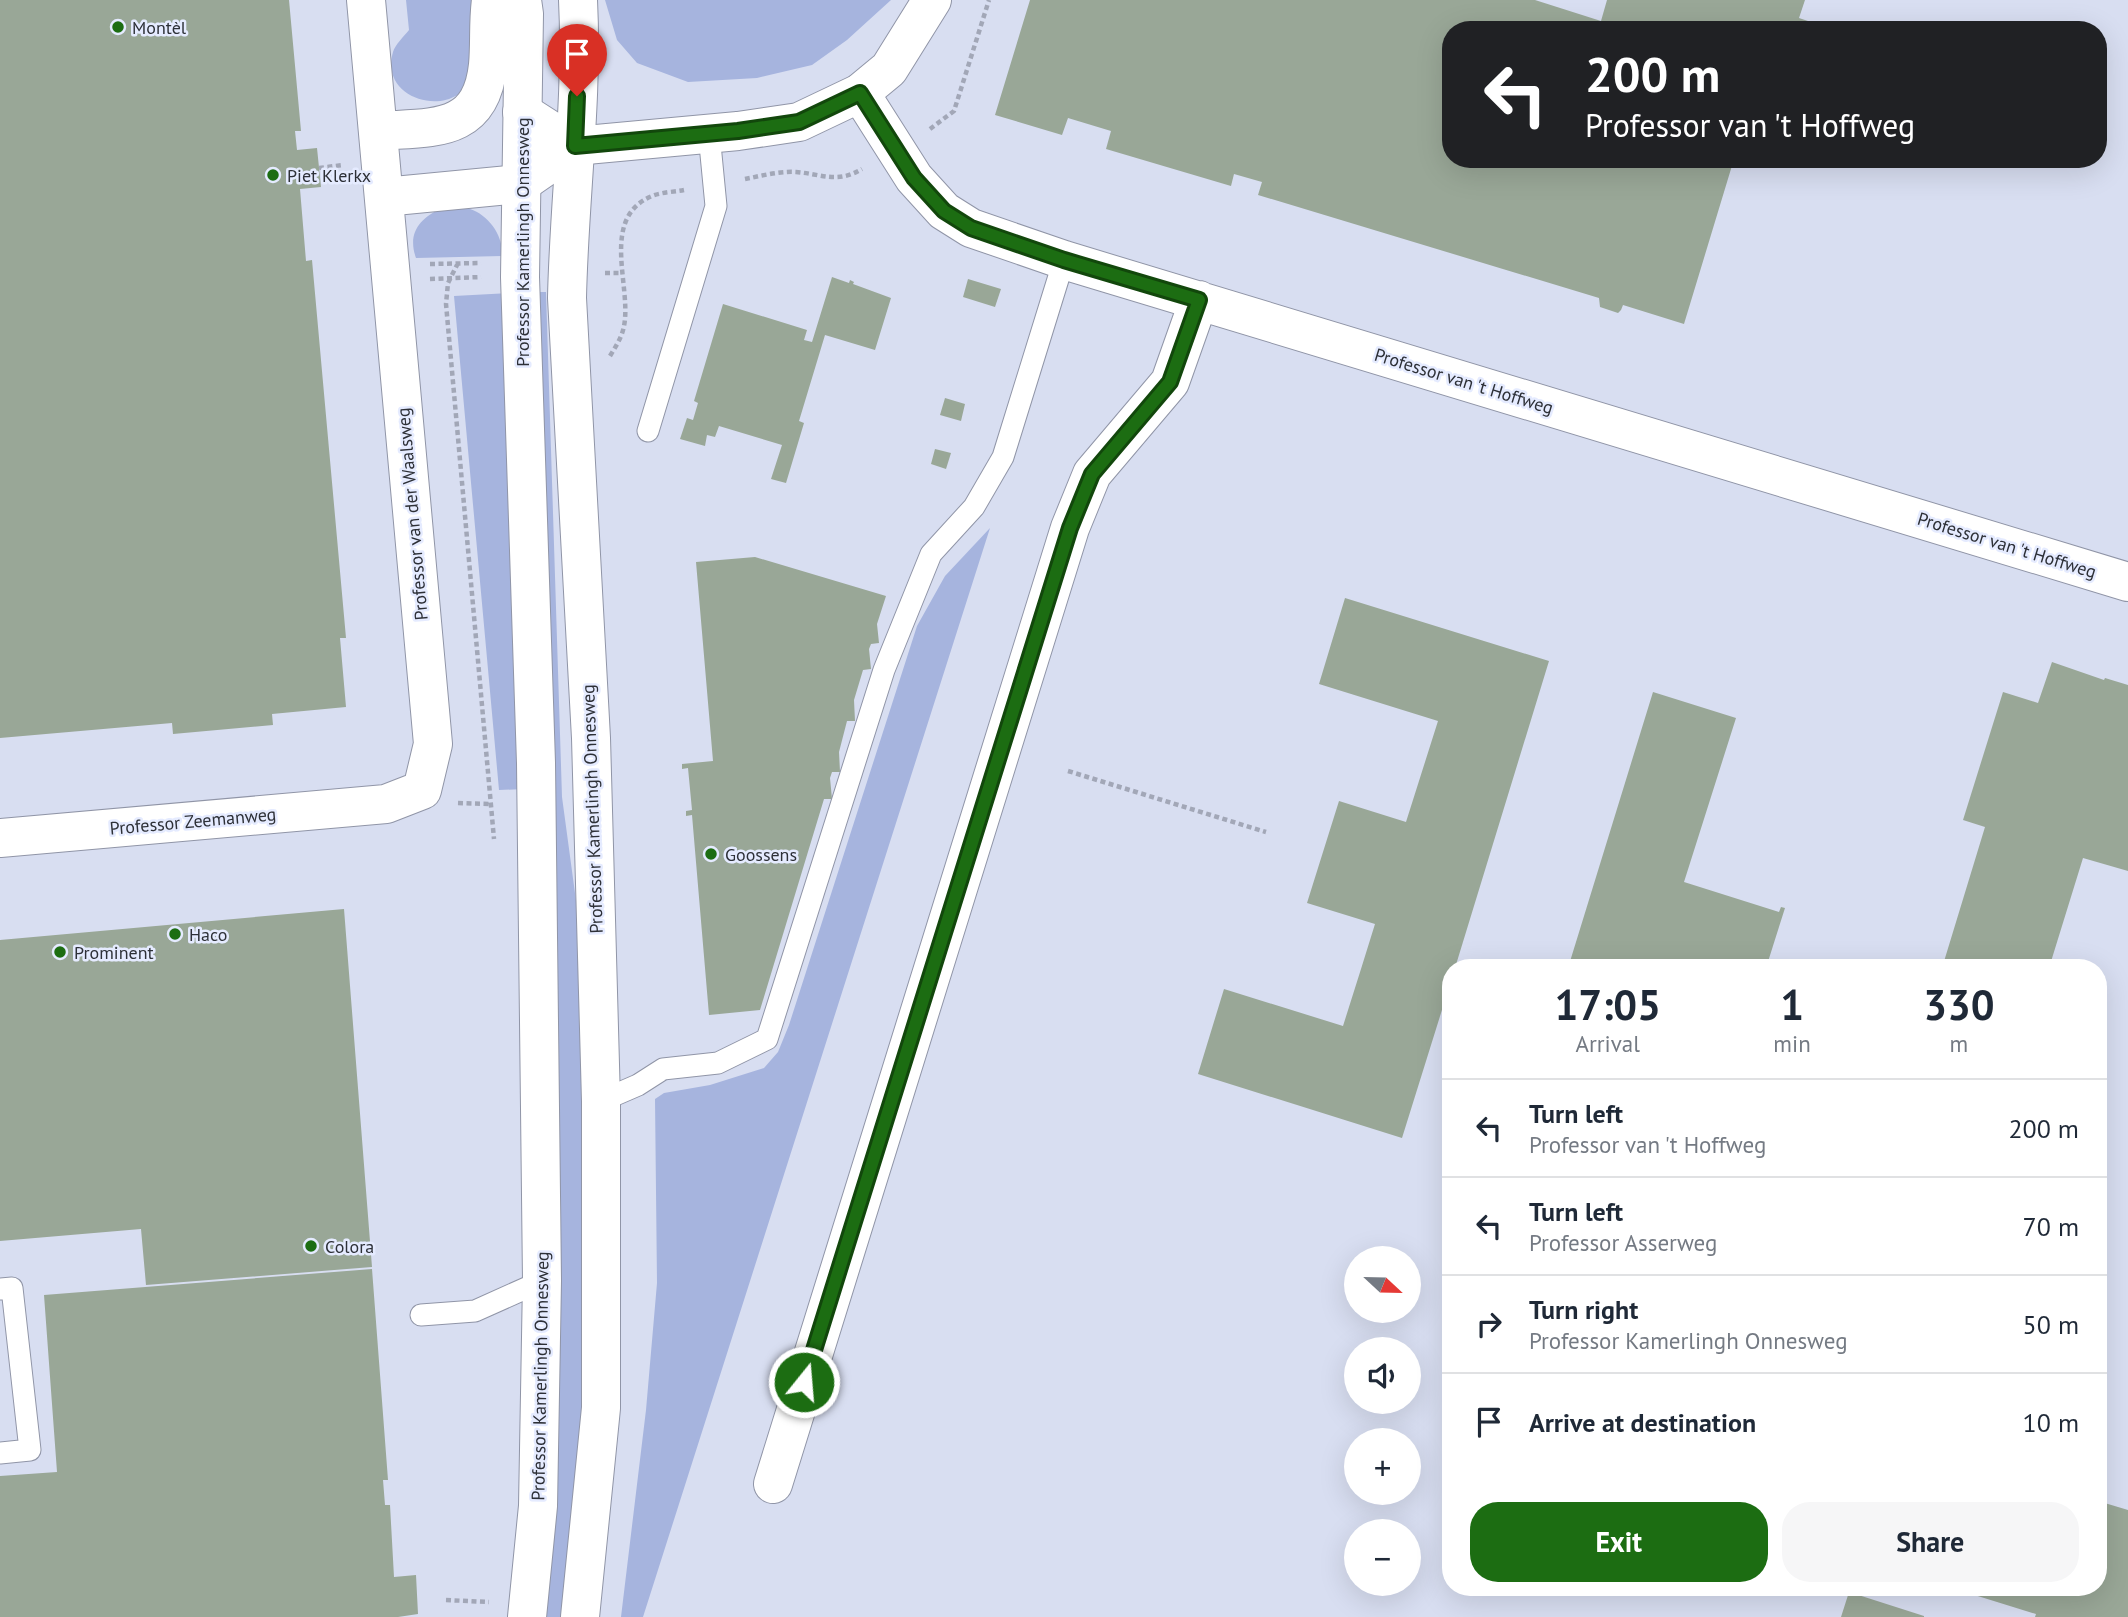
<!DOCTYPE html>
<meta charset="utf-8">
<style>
:root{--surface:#fff;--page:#f6f6f7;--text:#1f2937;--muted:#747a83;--line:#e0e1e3;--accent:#1c6d12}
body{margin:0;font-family:"PT Sans",sans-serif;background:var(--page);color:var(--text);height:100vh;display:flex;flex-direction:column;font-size:26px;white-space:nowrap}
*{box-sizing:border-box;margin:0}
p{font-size:23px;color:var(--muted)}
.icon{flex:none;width:38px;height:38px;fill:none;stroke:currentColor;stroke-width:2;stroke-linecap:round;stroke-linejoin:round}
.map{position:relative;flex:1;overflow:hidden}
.drawer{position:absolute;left:1442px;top:959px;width:665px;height:637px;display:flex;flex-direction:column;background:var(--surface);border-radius:28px;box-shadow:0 7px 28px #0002}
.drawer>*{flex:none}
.banner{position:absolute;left:1442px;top:21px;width:665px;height:147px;border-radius:28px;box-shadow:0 7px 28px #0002;background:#202124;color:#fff;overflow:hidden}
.needle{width:46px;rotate:112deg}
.buttons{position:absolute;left:1344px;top:1246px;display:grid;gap:14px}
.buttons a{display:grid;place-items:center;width:77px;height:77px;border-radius:50%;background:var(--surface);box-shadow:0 7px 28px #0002;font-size:35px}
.pin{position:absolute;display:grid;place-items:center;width:60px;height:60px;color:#fff;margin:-72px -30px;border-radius:50% 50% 50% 0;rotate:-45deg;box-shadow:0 0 7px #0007}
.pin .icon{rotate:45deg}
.me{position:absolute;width:77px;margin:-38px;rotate:17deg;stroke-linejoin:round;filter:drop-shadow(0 0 5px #0008)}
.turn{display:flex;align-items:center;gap:24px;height:147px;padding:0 28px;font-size:32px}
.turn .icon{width:91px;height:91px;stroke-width:2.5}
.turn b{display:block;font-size:49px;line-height:60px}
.eta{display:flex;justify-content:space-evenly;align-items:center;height:119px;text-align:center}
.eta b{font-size:42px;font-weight:700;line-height:49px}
.primary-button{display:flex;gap:14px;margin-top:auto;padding:14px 28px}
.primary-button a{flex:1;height:80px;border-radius:28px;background:var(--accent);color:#fff;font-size:28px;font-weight:700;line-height:80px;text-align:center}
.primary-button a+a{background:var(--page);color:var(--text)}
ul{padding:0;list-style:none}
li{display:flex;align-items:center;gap:21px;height:98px;padding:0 28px;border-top:2px solid var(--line)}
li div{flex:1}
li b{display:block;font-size:26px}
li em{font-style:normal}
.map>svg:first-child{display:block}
.green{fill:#a6b4de}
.building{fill:#99a797}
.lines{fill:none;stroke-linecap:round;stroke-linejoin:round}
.service-casing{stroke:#9095a7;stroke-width:23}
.minor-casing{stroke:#9095a7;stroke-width:40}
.tertiary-casing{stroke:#9095a7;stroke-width:40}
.secondary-casing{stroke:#9095a7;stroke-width:40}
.path{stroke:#a2a7b7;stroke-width:4.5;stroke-dasharray:5 3.5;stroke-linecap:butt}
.service{stroke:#fff;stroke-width:21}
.minor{stroke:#fff;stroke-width:38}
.tertiary{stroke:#fff;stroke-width:38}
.secondary{stroke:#fff;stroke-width:38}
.route-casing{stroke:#12470c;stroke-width:18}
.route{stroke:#1c6d12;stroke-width:12}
.poi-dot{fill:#1c6d12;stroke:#e5ebff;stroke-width:2.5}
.labels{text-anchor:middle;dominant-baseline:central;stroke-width:5;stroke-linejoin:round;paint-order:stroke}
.poi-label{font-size:18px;fill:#2d3037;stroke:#e5ebff;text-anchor:start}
.street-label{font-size:18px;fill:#2d3037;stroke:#e5ebff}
</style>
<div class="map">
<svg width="2128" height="1617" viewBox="0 0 2128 1617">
<rect width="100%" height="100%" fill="#d8def1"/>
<path class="green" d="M406,0H476C475,18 477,61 472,76C458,120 378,103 393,52C395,45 404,36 409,30Z
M605,0H891L847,40L812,65L757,78L688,82L637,63L617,40Z
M442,208C451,208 462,206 470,209C489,215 504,237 502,256L416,258C407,233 420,218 442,208Z
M534,292H546L562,797L582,945L586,1383L569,1617H536Z
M512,293L525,789L499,790L454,296Z
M990,528L643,1617H621L646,1410L657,1283L655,1099L664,1093L710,1085L764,1068L778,1052L789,1025L917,626L945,576Z"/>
<path class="building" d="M0,0H289L301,131H295L297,150L317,148L321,187L300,189L306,261L312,260L346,638H340L346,707L272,714L273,725L173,734L172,723L0,738Z
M1030,0H1535L1601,21L1607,0H1805L1799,18L1808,21L1805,30H1451V159H1734L1684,324L1623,305L1621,310L1618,313L1600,307L1599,298L1258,195L1262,182L1234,174L1231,186L1106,149L1111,131L1068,118L1062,135L995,115Z
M832,277L849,283L850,280L854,282L853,284L891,298L875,350L825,335L799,421L804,423L786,483L771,479L782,445L719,426L715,437L707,435L705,446L680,439L687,418L693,420L698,403L694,401L723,304L807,330L804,340L812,342Z
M968,279L1001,289L995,307L963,297Z
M945,398L965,404L961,421L940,415Z
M935,449L951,453L946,469L931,464Z
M755,557L886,596L877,624L879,643L871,644L869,649L871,669L863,670L854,700L855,721H847L839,752L840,772H832L830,778L832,799H824L760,1010L709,1015L692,815L686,816V811L692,810L688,768L682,769V764L713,761L696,562Z
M1345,598L1549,661L1455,968H1451V981L1402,1138L1198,1074L1224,989L1343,1026L1361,969L1375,924L1307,903L1339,801L1406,822L1438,721L1319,684Z
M2052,662L2104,680L2105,678L2128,685V871L2083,858L2049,968H1942L1985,827L1963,820L2003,692L2038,703Z
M1653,692L1736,718L1684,882L1779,912L1781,907L1785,908L1766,968H1568Z
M344,909L372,1267L146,1285L141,1229L0,1241V940Z
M372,1269L388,1480H383L385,1505H390L394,1577L416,1575L418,1614L398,1617H0V1476L57,1472L44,1295Z
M2098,1501L2128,1510V1617H2035L2036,1614L1952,1588L2098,1587Z
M1849,1592L1924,1616V1617H1841Z"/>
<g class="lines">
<g class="service-casing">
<path id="service" d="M648,431L716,206L709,134
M601,1101L638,1085L663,1069L718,1063L767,1039L884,670L931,554L974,507L1003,457L1064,260
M0,1289L12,1288L30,1450L0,1453
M421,1315L475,1311L542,1281"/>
</g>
<g class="minor-casing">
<path id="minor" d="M860,93L914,178L944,211L971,228L1064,260L2128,582
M378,131C432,127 481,134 488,65C490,43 488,22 491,0
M384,197L520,184
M0,838L386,804L422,790L433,744L366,0
M773,1484L1070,528L1092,474L1170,382L1199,300"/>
</g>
<g class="tertiary-casing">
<path id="tertiary" d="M522,112L575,146
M520,184L575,146L738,131L799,122L860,93L889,69L932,0"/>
</g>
<g class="secondary-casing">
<path id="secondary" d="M522,0L524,14L520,277L536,763L542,1281L538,1506L527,1617
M578,0C583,99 569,199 567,298L591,738L601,1101V1408L580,1617"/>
</g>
<path class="path" d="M930,129L954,111L989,0
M319,168L343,165
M745,179C761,176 778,171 796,172C822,174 837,184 862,169
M458,263L448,283L446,304L494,839
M430,264L481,263
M605,273H622
M430,279L481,277
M610,356C616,346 622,337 624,326C632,286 599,218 652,196C662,192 674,192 684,190
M1068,771L1266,832
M458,803L492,804
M446,1600L489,1602"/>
<use href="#service" class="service"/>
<use href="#minor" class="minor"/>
<use href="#tertiary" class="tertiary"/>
<use href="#secondary" class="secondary"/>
</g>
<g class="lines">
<g class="route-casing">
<path id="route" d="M577,96L575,146L738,131L799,122L860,93L914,178L944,211L971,228L1064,260L1199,300L1170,382L1092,474L1070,528L804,1382"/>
</g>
<use href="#route" class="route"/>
</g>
<g class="poi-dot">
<circle cx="118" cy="27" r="7"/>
<circle cx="273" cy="175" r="7"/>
<circle cx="711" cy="854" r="7"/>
<circle cx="175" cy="934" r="7"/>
<circle cx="60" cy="952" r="7"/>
<circle cx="311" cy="1246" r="7"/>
</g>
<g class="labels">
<g class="poi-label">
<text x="132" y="27">Montèl</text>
<text x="287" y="175">Piet Klerkx</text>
<text x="725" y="854">Goossens</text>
<text x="189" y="934">Haco</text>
<text x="74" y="952">Prominent</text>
<text x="325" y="1246">Colora</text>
</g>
<g class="street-label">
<text transform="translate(522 242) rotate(-90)">Professor Kamerlingh Onnesweg</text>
<text transform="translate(1464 381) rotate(17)">Professor van 't Hoffweg</text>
<text transform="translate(412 514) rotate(-95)">Professor van der Waalsweg</text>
<text transform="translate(2007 545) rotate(17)">Professor van 't Hoffweg</text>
<text transform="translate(592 809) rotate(-92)">Professor Kamerlingh Onnesweg</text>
<text transform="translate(193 821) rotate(-5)">Professor Zeemanweg</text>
<text transform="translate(540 1376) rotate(-89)">Professor Kamerlingh Onnesweg</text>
</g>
</g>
</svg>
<div class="buttons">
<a><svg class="needle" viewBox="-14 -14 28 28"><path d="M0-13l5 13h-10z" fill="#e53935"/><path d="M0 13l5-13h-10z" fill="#747a83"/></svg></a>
<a><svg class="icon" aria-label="sound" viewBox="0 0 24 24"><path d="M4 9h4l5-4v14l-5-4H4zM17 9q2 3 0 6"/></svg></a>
<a>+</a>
<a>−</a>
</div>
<div class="pin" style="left:577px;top:96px;background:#d93025"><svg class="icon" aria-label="arrive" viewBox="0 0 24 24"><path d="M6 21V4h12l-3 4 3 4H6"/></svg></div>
<svg class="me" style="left:804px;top:1382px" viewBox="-20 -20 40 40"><circle r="17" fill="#1c6d12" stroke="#fff" stroke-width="3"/><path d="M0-11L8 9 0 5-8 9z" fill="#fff"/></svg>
<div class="banner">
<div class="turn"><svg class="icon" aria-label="left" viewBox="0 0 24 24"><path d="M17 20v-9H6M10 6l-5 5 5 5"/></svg><div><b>200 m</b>Professor van 't Hoffweg</div></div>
</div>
<section class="drawer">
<div class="eta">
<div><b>17:05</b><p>Arrival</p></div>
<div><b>1</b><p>min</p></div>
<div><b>330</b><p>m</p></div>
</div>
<ul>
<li><svg class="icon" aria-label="left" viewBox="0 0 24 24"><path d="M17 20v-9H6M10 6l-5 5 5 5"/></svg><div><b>Turn left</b><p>Professor van 't Hoffweg</p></div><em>200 m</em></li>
<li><svg class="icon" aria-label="left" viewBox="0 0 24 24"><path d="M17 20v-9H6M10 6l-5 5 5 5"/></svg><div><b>Turn left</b><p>Professor Asserweg</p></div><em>70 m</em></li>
<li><svg class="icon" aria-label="right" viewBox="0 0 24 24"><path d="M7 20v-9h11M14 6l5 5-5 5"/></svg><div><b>Turn right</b><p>Professor Kamerlingh Onnesweg</p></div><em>50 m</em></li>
<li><svg class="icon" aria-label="arrive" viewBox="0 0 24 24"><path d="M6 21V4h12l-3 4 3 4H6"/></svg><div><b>Arrive at destination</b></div><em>10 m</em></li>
</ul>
<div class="primary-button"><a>Exit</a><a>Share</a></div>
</section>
</div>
